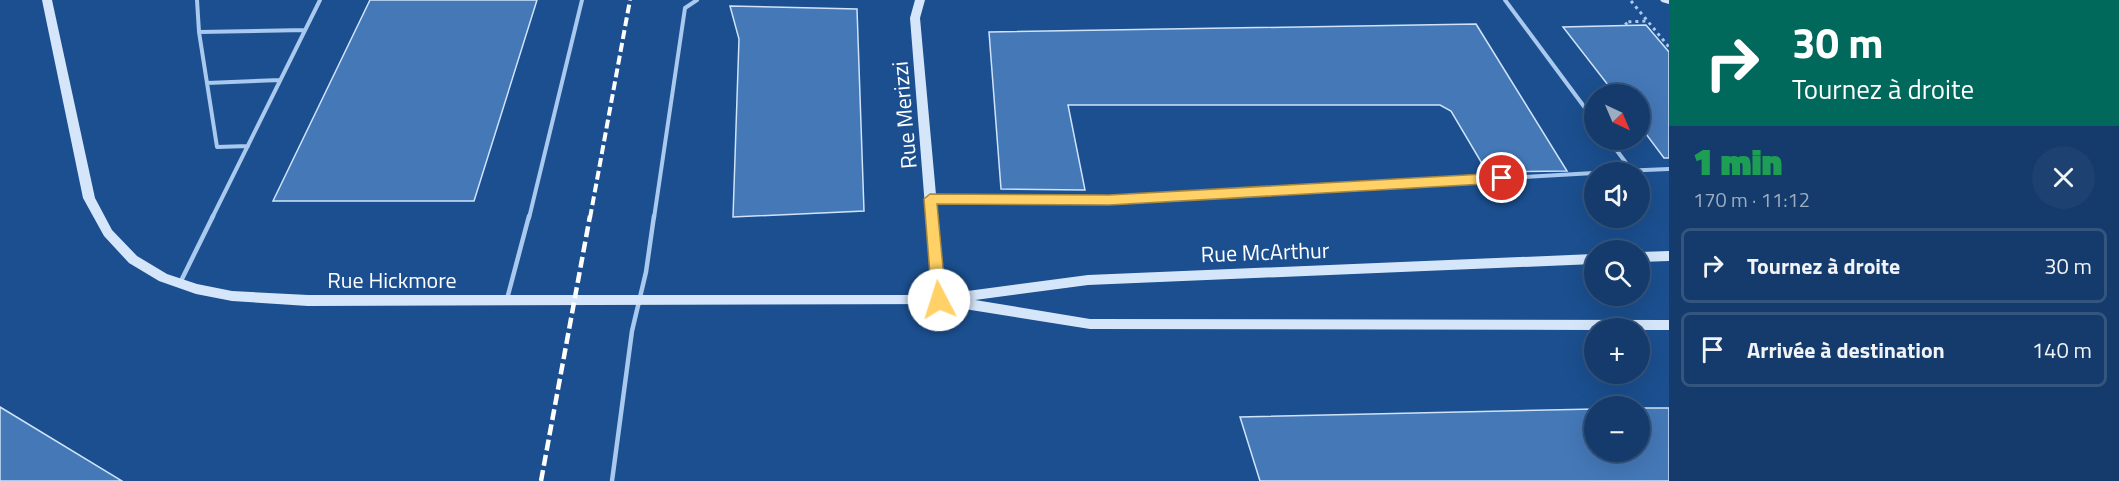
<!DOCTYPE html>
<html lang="fr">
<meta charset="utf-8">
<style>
:root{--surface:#143b6b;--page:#1d4271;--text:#f1f3f6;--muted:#9dadc1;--line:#33557e}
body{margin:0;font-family:"Titillium Web",sans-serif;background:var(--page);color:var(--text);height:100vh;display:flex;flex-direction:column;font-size:22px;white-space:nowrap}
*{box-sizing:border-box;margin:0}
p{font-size:20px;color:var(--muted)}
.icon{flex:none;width:33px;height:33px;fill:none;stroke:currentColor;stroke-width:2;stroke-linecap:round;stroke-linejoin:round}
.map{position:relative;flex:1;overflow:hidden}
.drawer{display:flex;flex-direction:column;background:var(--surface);width:450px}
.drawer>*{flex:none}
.guide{background:#00695c;color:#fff;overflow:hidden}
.needle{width:39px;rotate:136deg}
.controls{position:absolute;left:1584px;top:84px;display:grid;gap:12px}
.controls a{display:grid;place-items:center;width:66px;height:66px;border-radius:50%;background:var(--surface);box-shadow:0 6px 24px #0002,0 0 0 2px var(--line);font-size:30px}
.pin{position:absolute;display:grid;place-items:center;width:51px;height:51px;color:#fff;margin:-26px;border:3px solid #fff;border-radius:50%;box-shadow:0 2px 6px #0007}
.me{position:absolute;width:66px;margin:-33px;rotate:355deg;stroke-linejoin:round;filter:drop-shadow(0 0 4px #0008)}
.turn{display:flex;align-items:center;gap:21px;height:126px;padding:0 24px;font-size:27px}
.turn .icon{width:78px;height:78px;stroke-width:2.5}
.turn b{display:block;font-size:42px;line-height:51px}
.round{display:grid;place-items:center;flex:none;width:63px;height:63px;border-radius:32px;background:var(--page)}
.headline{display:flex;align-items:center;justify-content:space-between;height:102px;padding:0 24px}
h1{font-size:36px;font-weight:800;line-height:45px;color:#1e9e55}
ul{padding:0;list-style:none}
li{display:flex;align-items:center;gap:18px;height:75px;margin:0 12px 9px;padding:0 12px;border:3px solid var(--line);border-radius:9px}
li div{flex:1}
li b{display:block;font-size:22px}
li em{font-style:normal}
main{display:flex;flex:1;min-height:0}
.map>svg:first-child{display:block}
.building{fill:#4478b7;stroke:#cfe3fa;stroke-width:1.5}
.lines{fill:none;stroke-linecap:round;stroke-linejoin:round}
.path{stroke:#a9c9ee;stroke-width:3;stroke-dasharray:3 4;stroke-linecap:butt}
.lane-far1{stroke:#a9c9ee;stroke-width:4}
.lane{stroke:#a9c9ee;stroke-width:4.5}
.secondary{fill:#d6e6fa;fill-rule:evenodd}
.rail-far1{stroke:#fff;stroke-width:4;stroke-dasharray:9 4;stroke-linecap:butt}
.rail{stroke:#fff;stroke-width:4.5;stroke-dasharray:11 4.5;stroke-linecap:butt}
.route{fill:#ffd166;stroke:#a68842;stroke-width:1.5}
.labels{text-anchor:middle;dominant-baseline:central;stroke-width:4.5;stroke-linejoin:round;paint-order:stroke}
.street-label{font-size:22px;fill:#fff;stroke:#1b4f8f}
</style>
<main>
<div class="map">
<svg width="1669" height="481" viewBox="0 0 1669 481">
<rect width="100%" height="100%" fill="#1b4f8f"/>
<path class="building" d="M370,0H537L474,201H273Z
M730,6L857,9L864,211L733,217L739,39Z
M1476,24L1567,171L1487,172L1451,111L1440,105H1068L1085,190L1001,189L989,32Z
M1646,25L1669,52V158H1664L1640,126V94H1615L1563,27Z
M0,407L122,481H0Z
M1640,408H1669V481H1260L1240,417L1594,409V452H1640Z"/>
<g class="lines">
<path class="path" d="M1631,1L1669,47
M1627,25L1625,22L1647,21"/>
<path class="lane-far1" d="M197,0L199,32L217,147L248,146
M1505,0L1594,120
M199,32L305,30
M207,83L280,80
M1609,140L1632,171
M1597,172L1669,169
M930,199L1109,200L1594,173
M212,218L320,0
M529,218L582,0
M654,218L685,8L697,0"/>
<path class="lane" d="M180,283L213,216
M507,299L529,216
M612,481L632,331L646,272L654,216"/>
<path class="secondary" d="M42,0H52L95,198L112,230L137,256L167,274L197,284L232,291L308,295H932L910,18L915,0H925L920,18L945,294L1088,275L1594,254V264L1088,285L975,300L1090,319L1669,320V330H1640V328H1594V330L1090,329L952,307L947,304L308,306L232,301L196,294L159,281L129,263L104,236L83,198Z
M1660,0H1669V4L1662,2Z
M1669,251V261L1640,262V252Z"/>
<path class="rail-far1" d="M590,218L630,0"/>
<path class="rail" d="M541,481L590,216"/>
</g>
<path class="route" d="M1502,173L1509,178L1502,183L1109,205L937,204L946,300L944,304H934L932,300L924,199L930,194L1109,195Z"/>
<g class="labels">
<g class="street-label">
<text transform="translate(904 115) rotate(-95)">Rue Merizzi</text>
<text transform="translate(1265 252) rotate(-2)">Rue McArthur</text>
<text x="392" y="280">Rue Hickmore</text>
</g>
</g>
</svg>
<div class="controls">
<a><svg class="needle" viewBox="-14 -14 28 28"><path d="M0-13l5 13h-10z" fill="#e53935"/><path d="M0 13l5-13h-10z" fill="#9dadc1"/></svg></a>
<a><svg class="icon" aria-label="sound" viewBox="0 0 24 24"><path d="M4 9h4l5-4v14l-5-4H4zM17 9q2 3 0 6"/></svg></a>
<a><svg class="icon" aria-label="search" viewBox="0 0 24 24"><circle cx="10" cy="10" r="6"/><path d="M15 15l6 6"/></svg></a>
<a>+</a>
<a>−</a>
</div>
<div class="pin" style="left:1502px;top:178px;background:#d93025"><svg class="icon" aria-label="arrive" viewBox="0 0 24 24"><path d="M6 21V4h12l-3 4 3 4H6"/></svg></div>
<svg class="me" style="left:939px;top:300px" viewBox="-20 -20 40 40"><circle r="19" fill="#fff"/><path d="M0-13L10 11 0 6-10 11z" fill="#ffd166"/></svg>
</div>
<section class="drawer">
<div class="guide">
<div class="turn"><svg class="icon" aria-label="right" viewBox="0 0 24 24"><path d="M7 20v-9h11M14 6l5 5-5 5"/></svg><div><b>30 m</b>Tournez à droite</div></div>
</div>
<div class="headline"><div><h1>1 min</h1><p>170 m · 11:12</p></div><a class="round"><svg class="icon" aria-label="close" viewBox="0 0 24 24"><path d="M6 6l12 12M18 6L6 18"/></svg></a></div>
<ul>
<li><svg class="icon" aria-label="right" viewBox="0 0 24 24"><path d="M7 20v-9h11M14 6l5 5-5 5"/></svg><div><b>Tournez à droite</b></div><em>30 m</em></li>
<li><svg class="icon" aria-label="arrive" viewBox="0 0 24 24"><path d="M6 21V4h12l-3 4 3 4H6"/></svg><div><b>Arrivée à destination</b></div><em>140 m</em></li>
</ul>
</section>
</main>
